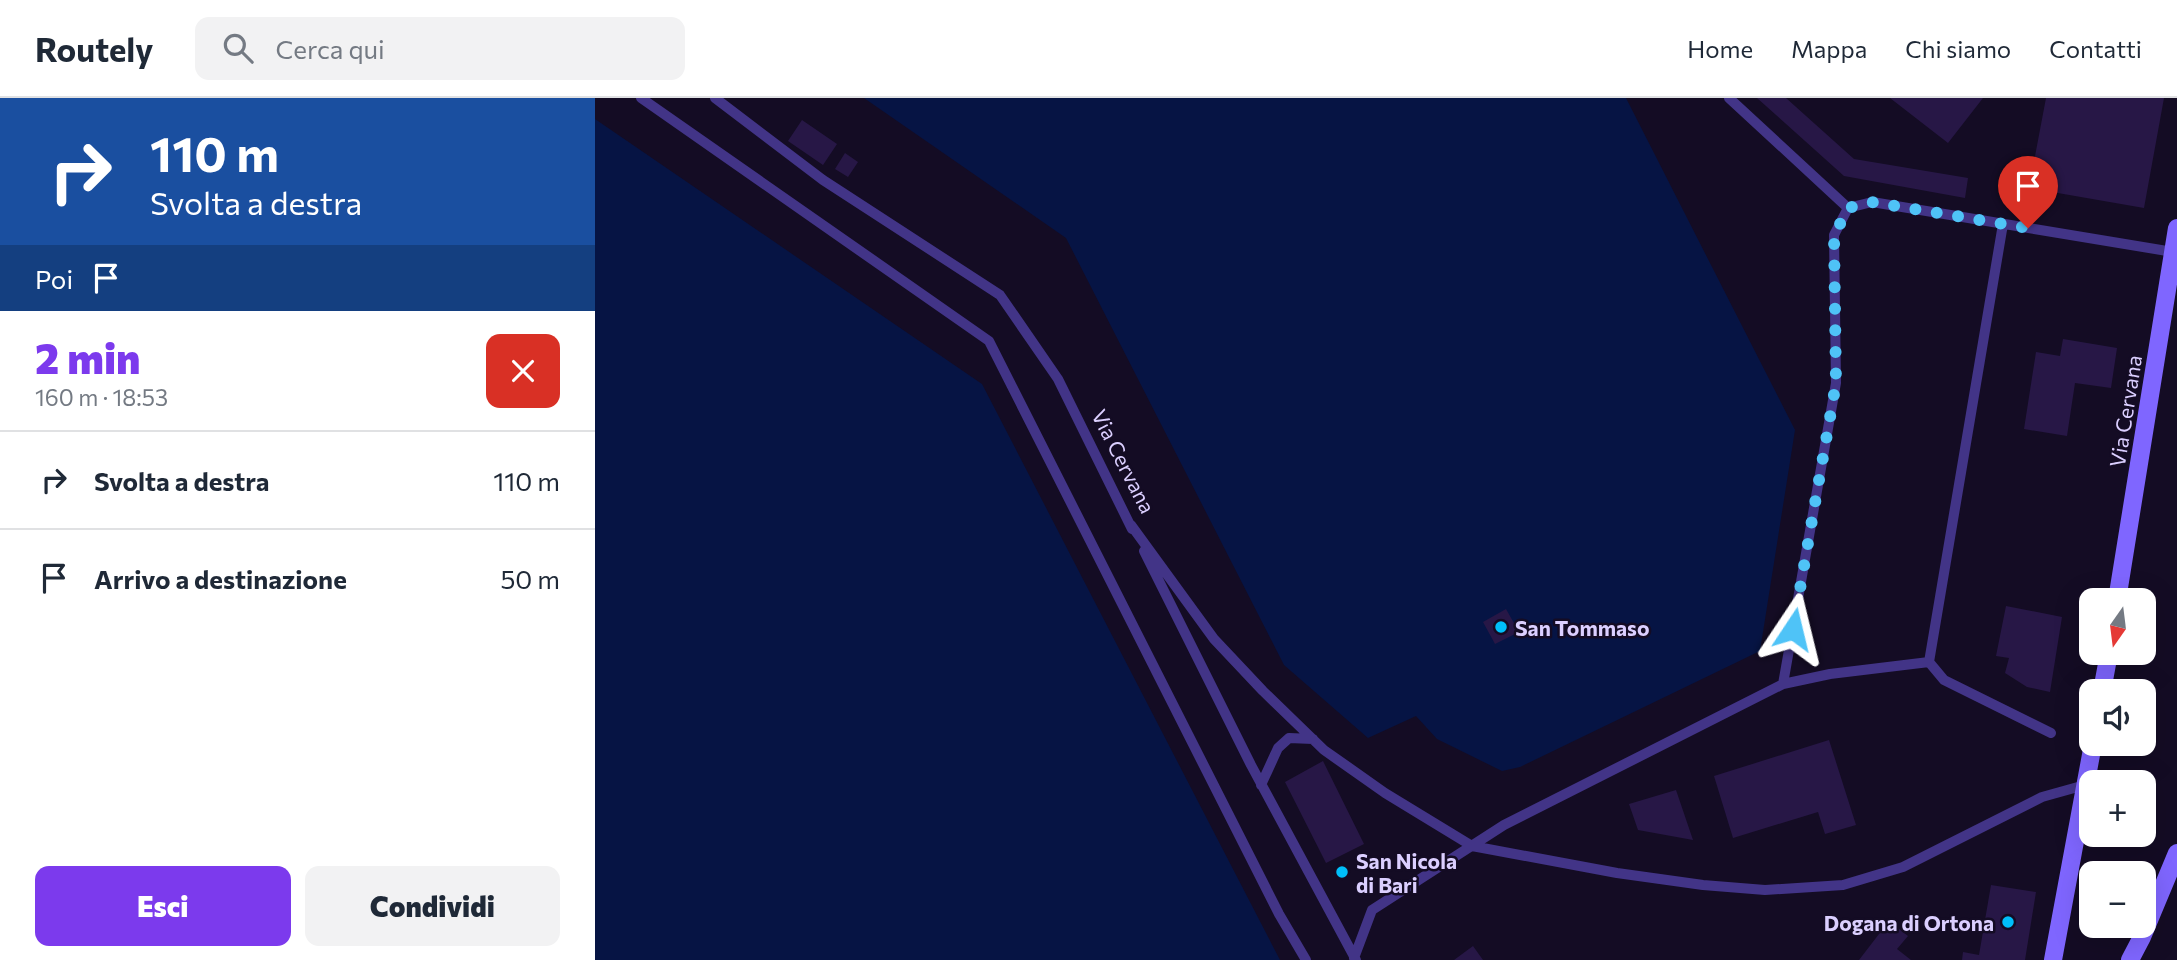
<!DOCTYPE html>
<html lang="it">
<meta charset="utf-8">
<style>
:root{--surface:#fff;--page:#f2f2f3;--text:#1f2937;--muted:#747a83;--line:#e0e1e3;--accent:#7c3aed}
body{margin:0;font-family:Commissioner,sans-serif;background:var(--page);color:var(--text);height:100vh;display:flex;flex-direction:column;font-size:26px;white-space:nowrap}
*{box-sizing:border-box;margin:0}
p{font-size:23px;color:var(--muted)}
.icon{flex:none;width:38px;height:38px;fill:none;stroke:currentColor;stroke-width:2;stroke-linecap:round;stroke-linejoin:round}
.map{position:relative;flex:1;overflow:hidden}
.side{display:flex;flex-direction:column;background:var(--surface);width:595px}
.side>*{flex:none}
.banner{background:#1a4fa0;color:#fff;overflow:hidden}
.needle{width:46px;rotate:194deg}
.tools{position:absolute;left:1484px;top:490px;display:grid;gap:14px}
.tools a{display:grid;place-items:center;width:77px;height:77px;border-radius:14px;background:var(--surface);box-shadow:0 7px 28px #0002;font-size:35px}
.pin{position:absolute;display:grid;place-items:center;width:60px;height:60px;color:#fff;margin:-72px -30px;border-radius:50% 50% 50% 0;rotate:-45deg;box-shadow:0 0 7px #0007}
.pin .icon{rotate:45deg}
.me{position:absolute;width:77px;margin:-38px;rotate:10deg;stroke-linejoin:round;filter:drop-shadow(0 0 5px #0008)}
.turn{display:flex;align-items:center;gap:24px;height:147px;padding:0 35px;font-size:32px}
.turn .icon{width:91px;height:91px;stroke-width:2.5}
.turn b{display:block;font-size:49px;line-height:60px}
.then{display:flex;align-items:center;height:66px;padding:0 35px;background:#0003;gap:14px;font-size:26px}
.round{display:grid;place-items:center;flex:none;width:74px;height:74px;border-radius:14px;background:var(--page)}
.head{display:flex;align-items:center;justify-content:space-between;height:119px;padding:0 35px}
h1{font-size:42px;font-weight:800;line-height:52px;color:var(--accent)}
.cta{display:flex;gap:14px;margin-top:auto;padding:14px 35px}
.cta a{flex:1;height:80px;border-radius:14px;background:var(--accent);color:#fff;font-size:28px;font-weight:800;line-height:80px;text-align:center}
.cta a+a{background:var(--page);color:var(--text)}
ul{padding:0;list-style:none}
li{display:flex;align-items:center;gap:21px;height:98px;padding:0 35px;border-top:2px solid var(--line)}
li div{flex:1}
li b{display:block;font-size:26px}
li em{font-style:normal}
header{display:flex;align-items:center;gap:42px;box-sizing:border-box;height:98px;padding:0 35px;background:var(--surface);border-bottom:2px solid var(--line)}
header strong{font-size:33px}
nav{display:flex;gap:38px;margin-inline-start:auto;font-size:24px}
.search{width:490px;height:63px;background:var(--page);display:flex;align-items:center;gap:18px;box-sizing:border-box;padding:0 24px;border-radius:14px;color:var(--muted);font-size:26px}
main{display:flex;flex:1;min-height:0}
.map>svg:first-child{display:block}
.water{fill:#061444}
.building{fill:#271746}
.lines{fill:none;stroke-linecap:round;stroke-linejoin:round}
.lane{stroke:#423487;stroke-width:10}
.secondary{stroke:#7f66ff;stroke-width:18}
.route{stroke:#4fc3f7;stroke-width:12;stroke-dasharray:0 21.6}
.poi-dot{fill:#00bffa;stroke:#140c24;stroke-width:2.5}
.labels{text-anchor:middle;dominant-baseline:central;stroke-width:5;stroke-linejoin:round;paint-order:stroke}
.street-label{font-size:21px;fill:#dbcfff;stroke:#140c24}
.poi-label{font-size:21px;font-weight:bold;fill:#dbcfff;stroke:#140c24;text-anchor:start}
</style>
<header>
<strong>Routely</strong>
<div class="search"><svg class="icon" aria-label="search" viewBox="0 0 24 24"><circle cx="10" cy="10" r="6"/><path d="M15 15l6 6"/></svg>Cerca qui</div>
<nav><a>Home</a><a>Mappa</a><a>Chi siamo</a><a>Contatti</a></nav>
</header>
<main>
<section class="side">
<div class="banner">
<div class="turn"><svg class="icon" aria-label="right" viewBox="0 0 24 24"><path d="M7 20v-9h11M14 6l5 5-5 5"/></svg><div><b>110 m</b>Svolta a destra</div></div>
<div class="then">Poi<svg class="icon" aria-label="arrive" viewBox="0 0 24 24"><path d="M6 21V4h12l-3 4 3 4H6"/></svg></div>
</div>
<div class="head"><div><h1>2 min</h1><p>160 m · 18:53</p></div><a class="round" style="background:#d93025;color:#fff"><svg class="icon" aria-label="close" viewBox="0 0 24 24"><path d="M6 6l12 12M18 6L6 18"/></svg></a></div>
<ul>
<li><svg class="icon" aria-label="right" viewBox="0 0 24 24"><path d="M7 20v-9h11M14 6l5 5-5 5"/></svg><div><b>Svolta a destra</b></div><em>110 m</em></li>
<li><svg class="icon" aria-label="arrive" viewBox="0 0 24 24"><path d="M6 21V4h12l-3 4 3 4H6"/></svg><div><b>Arrivo a destinazione</b></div><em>50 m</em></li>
</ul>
<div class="cta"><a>Esci</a><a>Condividi</a></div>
</section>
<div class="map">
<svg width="1582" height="862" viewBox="0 0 1582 862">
<rect width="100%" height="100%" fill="#140c24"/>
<path class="water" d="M269,0H1031L1200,332L1165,553L925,669L907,673L842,641L821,618L773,640L689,567L471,140Z
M0,21L387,286L685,862H0Z"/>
<path class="building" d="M1162,0H1191L1259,61L1373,80L1370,100L1249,78Z
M1295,0H1388L1353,45Z
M1451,0H1569L1549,110L1434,90Z
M207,22L242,46L228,67L193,43Z
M250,55L263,64L253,79L240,71Z
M1468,241L1522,250L1516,290L1480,285L1472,338L1429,331L1441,254L1465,258Z
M1411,508L1467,519L1455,594L1432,589L1410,575L1414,560L1401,558Z
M911,511L924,534L900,546L888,524Z
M1234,642L1261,727L1230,736L1223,714L1138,740L1119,678Z
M728,663L769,746L731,765L690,684Z
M1081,692L1098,742L1043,732L1034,706Z
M1396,787L1441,794L1430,862H1367L1368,854L1384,857Z
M1294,823L1313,838L1302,851L1316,862H1264Z
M878,848L888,862H859Z"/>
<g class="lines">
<path class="lane" d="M46,0L394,243L684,816L711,862
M120,0L228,82L405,197L463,281L537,431
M1134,0L1253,110
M1408,126L1334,564L1349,582L1456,635
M536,427L619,541L668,593L729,652L790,695L877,748L1022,775L1108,787L1170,792L1248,787L1308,769L1447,699L1490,687
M549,453L656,667L761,862
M1188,586L1235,576L1334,564
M666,687L683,650L694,640L718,641
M759,860L777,812L909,727L1188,586L1241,285L1239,137L1253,110L1277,104L1578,154"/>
<path class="secondary" d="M1522,502L1582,130
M1507,593L1514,555
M1458,862L1498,646
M1535,862L1547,839L1582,755"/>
</g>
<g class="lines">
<path class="route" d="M1198,531L1241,285L1239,138L1253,110L1277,104L1433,130"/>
</g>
<g class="poi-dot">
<circle cx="906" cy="529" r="7"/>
<circle cx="747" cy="774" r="7"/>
<circle cx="1413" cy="824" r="7"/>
</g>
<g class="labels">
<g class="street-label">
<text transform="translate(1530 313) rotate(-81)">Via Cervana</text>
<text transform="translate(529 363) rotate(63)">Via Cervana</text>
</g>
<g class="poi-label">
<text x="920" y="529">San Tommaso</text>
<text x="761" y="762">San Nicola<tspan x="761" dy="24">di Bari</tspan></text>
<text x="1399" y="824" text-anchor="end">Dogana di Ortona</text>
</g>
</g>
</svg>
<div class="tools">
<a><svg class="needle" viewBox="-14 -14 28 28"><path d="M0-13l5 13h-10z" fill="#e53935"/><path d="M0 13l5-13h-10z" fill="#747a83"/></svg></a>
<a><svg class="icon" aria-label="sound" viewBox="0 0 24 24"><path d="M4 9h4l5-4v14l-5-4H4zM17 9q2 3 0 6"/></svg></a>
<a>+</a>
<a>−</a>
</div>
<div class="pin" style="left:1433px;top:130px;background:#d93025"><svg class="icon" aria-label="arrive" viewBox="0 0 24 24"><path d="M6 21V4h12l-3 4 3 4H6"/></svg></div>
<svg class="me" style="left:1198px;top:531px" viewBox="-20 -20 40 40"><path d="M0-17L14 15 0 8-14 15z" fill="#4fc3f7" stroke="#fff" stroke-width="4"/></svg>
</div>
</main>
